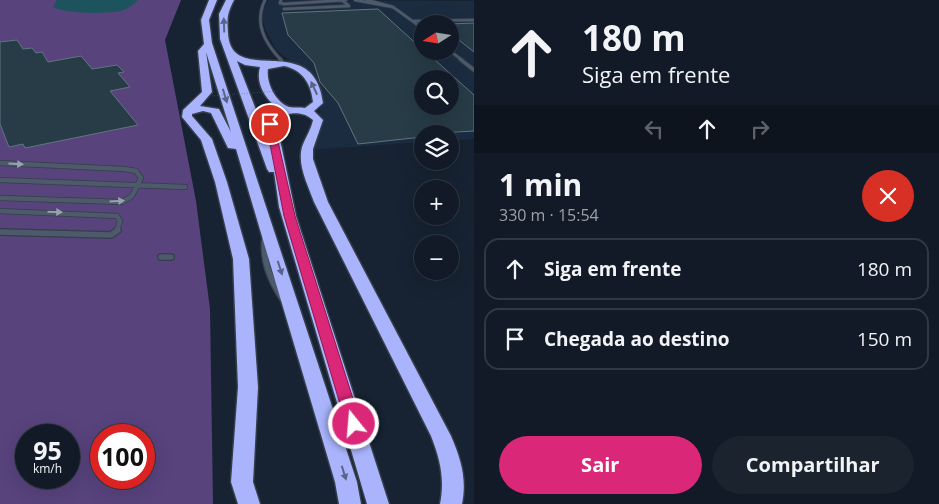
<!DOCTYPE html>
<html lang="pt">
<meta charset="utf-8">
<style>
:root{--surface:#111a26;--page:#1a232e;--text:#f1f3f6;--muted:#9ca1a7;--line:#303843;--accent:#db2777}
body{margin:0;font-family:"Open Sans",sans-serif;background:var(--page);color:var(--text);height:100vh;display:flex;flex-direction:column;font-size:19px;white-space:nowrap}
*{box-sizing:border-box;margin:0}
p{font-size:16px;color:var(--muted)}
.icon{flex:none;width:28px;height:28px;fill:none;stroke:currentColor;stroke-width:2;stroke-linecap:round;stroke-linejoin:round}
.map{position:relative;flex:1;overflow:hidden}
.drawer{display:flex;flex-direction:column;background:var(--surface);width:465px}
.drawer>*{flex:none}
.guide{background:#111a26;color:var(--text);overflow:hidden}
.needle{width:32px;rotate:258deg}
.fabs{position:absolute;left:414px;top:15px;display:grid;gap:10px}
.fabs a{display:grid;place-items:center;width:45px;height:45px;border-radius:50%;background:var(--surface);box-shadow:0 5px 20px #0002,0 0 0 1px var(--line);font-size:25px}
.speed{position:absolute;left:15px;top:424px;display:flex;gap:10px;font-size:25px;font-weight:700;text-align:center}
.speed>*{display:grid;place-content:center;width:65px;height:65px;border-radius:50%;background:var(--surface);box-shadow:0 5px 20px #0002,0 0 0 1px var(--line);line-height:1}
.speed small{font-size:12px;font-weight:400}
.speed .limit{border:8px solid #d22;background:#fff;color:#111}
.pin{position:absolute;display:grid;place-items:center;width:42px;height:42px;color:#fff;margin:-21px;border:2px solid #fff;border-radius:50%;box-shadow:0 1px 5px #0007}
.me{position:absolute;width:55px;margin:-28px;rotate:343deg;stroke-linejoin:round;filter:drop-shadow(0 0 4px #0008)}
.turn{display:flex;align-items:center;gap:18px;height:105px;padding:0 25px;font-size:22px}
.turn .icon{width:65px;height:65px;stroke-width:2.5}
.turn b{display:block;font-size:35px;line-height:42px}
.lanes{display:flex;align-items:center;height:48px;padding:0 25px;background:#0003;justify-content:center;gap:25px;direction:ltr}
.lanes .off{opacity:.35}
.round{display:grid;place-items:center;flex:none;width:52px;height:52px;border-radius:26px;background:var(--page)}
.summary{display:flex;align-items:center;justify-content:space-between;height:85px;padding:0 25px}
h1{font-size:30px;font-weight:700;line-height:38px}
.button{display:flex;gap:10px;margin-top:auto;padding:10px 25px}
.button a{flex:1;height:58px;border-radius:30px;background:var(--accent);color:#fff;font-size:20px;font-weight:700;line-height:58px;text-align:center}
.button a+a{background:var(--page);color:var(--text)}
ul{padding:0;list-style:none}
li{display:flex;align-items:center;gap:15px;height:62px;margin:0 10px 8px;padding:0 15px;border:2px solid var(--line);border-radius:15px}
li div{flex:1}
li b{display:block;font-size:19px}
li em{font-style:normal}
main{display:flex;flex:1;min-height:0}
.map>svg:first-child{display:block}
.built{fill:#1c2c40;fill-rule:evenodd}
.forest{fill:#58437d;fill-rule:evenodd}
.water{fill:#1d535c}
.building{fill:#273c47;stroke:#5f7582;fill-rule:evenodd}
.lines{fill:none;stroke-linecap:round;stroke-linejoin:round}
.lane-far3-casing{stroke:#353e4a;stroke-width:4}
.lane-far2-casing{stroke:#353e4a;stroke-width:5}
.lane-far1-casing{stroke:#353e4a;stroke-width:6}
.lane-casing{stroke:#353e4a;stroke-width:8}
.highway-casing{stroke:#353e4a;stroke-width:3}
.lane-far3{stroke:#4c5a6b;stroke-width:2.5}
.lane-far2{stroke:#4c5a6b;stroke-width:3}
.lane-far1{stroke:#4c5a6b;stroke-width:4.5}
.lane{stroke:#4c5a6b;stroke-width:5.5}
.highway{fill:#a9b4fd;fill-rule:evenodd}
.path-bridge{stroke:#586270;stroke-width:1;stroke-dasharray:0.5 2;stroke-linecap:butt}
.oneway{fill:#59648d}
.oneway2{fill:#97a2af}
.route{fill:#db2777;stroke:#8e194d}
</style>
<main>
<div class="map">
<svg width="474" height="504" viewBox="0 0 474 504">
<rect width="100%" height="100%" fill="#172332"/>
<path class="built" d="M269,0L474,1V139L450,140V134H422V142L308,150L319,127L321,96L310,78L276,49L267,33L261,15ZM422,24H450V51H422ZM422,79H450V106H422Z"/>
<path class="forest" d="M0,0H181L165,40L196,201L210,309L213,504H0ZM26,435H69V478H26ZM101,435H144V478H101Z"/>
<path class="water" d="M57,0H138C133,5 127,9 121,11C107,14 66,14 53,7Z"/>
<path class="building" d="M378,9L422,49V51H425L474,95V131L422,134V137L358,144L338,103L320,82L314,63L288,35L282,13ZM422,79H450V106H422Z
M474,23V52L450,33V24Z
M17,40L23,49L32,48L36,53L42,52L48,62L81,56L92,69L117,65L124,72L118,73L130,87L110,91L138,125L25,148L23,144L9,147L0,124V42Z"/>
<g class="lines">
<g class="lane-far3-casing">
<path id="lane-far3" d="M265,0C254,23 264,42 281,60
M281,0L280,3L284,4L346,0
M355,0L393,7L367,0
M393,7L422,28
M284,9L349,6L343,1
M414,21L474,20
M450,51L462,60"/>
</g>
<g class="lane-far2-casing">
<path id="lane-far2" d="M280,59L283,63
M460,59L474,70"/>
</g>
<g class="lane-far1-casing">
<path id="lane-far1" d="M0,163L124,169L136,171L141,178L132,196L122,202L0,198
M0,180L185,187
M0,211L117,216L120,221L117,231"/>
</g>
<g class="lane-casing">
<path id="lane" d="M0,232L111,235L118,230
M265,237C262,260 270,279 282,298
M161,257H171"/>
</g>
<g class="highway-casing">
<path id="highway" d="M209,0H217L209,20L212,43L357,482L361,504H339L335,482L236,149L228,148L211,113L203,111L192,114V116L212,139L227,182L249,259L258,387L253,482L260,504H238L231,482L238,387L233,259L215,182L201,140L182,117L183,110L202,92L198,51L204,44L201,20ZM206,52L231,132L219,109L200,106L212,92Z
M226,0H234C227,14 227,18 228,33C231,89 314,28 323,103L314,111L323,120L313,149V159L328,202L451,436C461,459 467,479 462,504H440C445,479 440,459 431,436L314,202C308,185 297,165 302,147C305,138 311,130 313,120C302,110 287,112 276,120L296,216L389,504H367L279,207L274,172H269L267,169L220,39L219,14ZM237,61L245,65L260,67C255,84 266,99 279,110L271,113L265,119L269,143ZM284,66C303,70 311,84 313,102L305,108C300,107 294,108 289,107C275,102 266,82 268,69Z"/>
</g>
<use href="#lane-far3" class="lane-far3"/>
<use href="#lane-far2" class="lane-far2"/>
<use href="#lane-far1" class="lane-far1"/>
<use href="#lane" class="lane"/>
<use href="#highway" class="highway"/>
<path class="path-bridge" d="M212,96L278,91"/>
</g>
<defs><path id="oneway-solid" d="M-6-.8H1V-3.2L6.5 0L1 3.2V.8H-6Z" transform="scale(1.25)"/></defs>
<g class="oneway">
<use href="#oneway-solid" transform="translate(224 25) rotate(-92)"/>
<use href="#oneway-solid" transform="translate(314 88) rotate(-115)"/>
<use href="#oneway-solid" transform="translate(225 96) rotate(73)"/>
<use href="#oneway-solid" transform="translate(280 268) rotate(72)"/>
<use href="#oneway-solid" transform="translate(344 473) rotate(73)"/>
</g>
<g class="oneway2">
<use href="#oneway-solid" transform="translate(16 164) rotate(3)"/>
<use href="#oneway-solid" transform="translate(117 201) rotate(-4)"/>
<use href="#oneway-solid" transform="translate(55 212) rotate(1)"/>
</g>
<path class="route" d="M270,121L274,124L295,216L361,424L359,429L354,431L348,429L346,424L284,216L266,124Z"/>
</svg>
<div class="fabs">
<a><svg class="needle" viewBox="-14 -14 28 28"><path d="M0-13l5 13h-10z" fill="#e53935"/><path d="M0 13l5-13h-10z" fill="#9ca1a7"/></svg></a>
<a><svg class="icon" aria-label="search" viewBox="0 0 24 24"><circle cx="10" cy="10" r="6"/><path d="M15 15l6 6"/></svg></a>
<a><svg class="icon" aria-label="layers" viewBox="0 0 24 24"><path d="M12 4l9 5-9 5-9-5zM3 14l9 5 9-5"/></svg></a>
<a>+</a>
<a>−</a>
</div>
<div class="speed"><div>95<small>km/h</small></div><div class="limit">100</div></div>
<div class="pin" style="left:270px;top:124px;background:#d93025"><svg class="icon" aria-label="arrive" viewBox="0 0 24 24"><path d="M6 21V4h12l-3 4 3 4H6"/></svg></div>
<svg class="me" style="left:354px;top:424px" viewBox="-20 -20 40 40"><circle r="17" fill="#db2777" stroke="#fff" stroke-width="3"/><path d="M0-11L8 9 0 5-8 9z" fill="#fff"/></svg>
</div>
<section class="drawer">
<div class="guide">
<div class="turn"><svg class="icon" aria-label="ahead" viewBox="0 0 24 24"><path d="M12 20V5M6 11l6-6 6 6"/></svg><div><b>180 m</b>Siga em frente</div></div>
<div class="lanes"><svg class="icon off" aria-label="left" viewBox="0 0 24 24"><path d="M17 20v-9H6M10 6l-5 5 5 5"/></svg><svg class="icon" aria-label="ahead" viewBox="0 0 24 24"><path d="M12 20V5M6 11l6-6 6 6"/></svg><svg class="icon off" aria-label="right" viewBox="0 0 24 24"><path d="M7 20v-9h11M14 6l5 5-5 5"/></svg></div>
</div>
<div class="summary"><div><h1>1 min</h1><p>330 m · 15:54</p></div><a class="round" style="background:#d93025;color:#fff"><svg class="icon" aria-label="close" viewBox="0 0 24 24"><path d="M6 6l12 12M18 6L6 18"/></svg></a></div>
<ul>
<li><svg class="icon" aria-label="ahead" viewBox="0 0 24 24"><path d="M12 20V5M6 11l6-6 6 6"/></svg><div><b>Siga em frente</b></div><em>180 m</em></li>
<li><svg class="icon" aria-label="arrive" viewBox="0 0 24 24"><path d="M6 21V4h12l-3 4 3 4H6"/></svg><div><b>Chegada ao destino</b></div><em>150 m</em></li>
</ul>
<div class="button"><a>Sair</a><a>Compartilhar</a></div>
</section>
</main>
